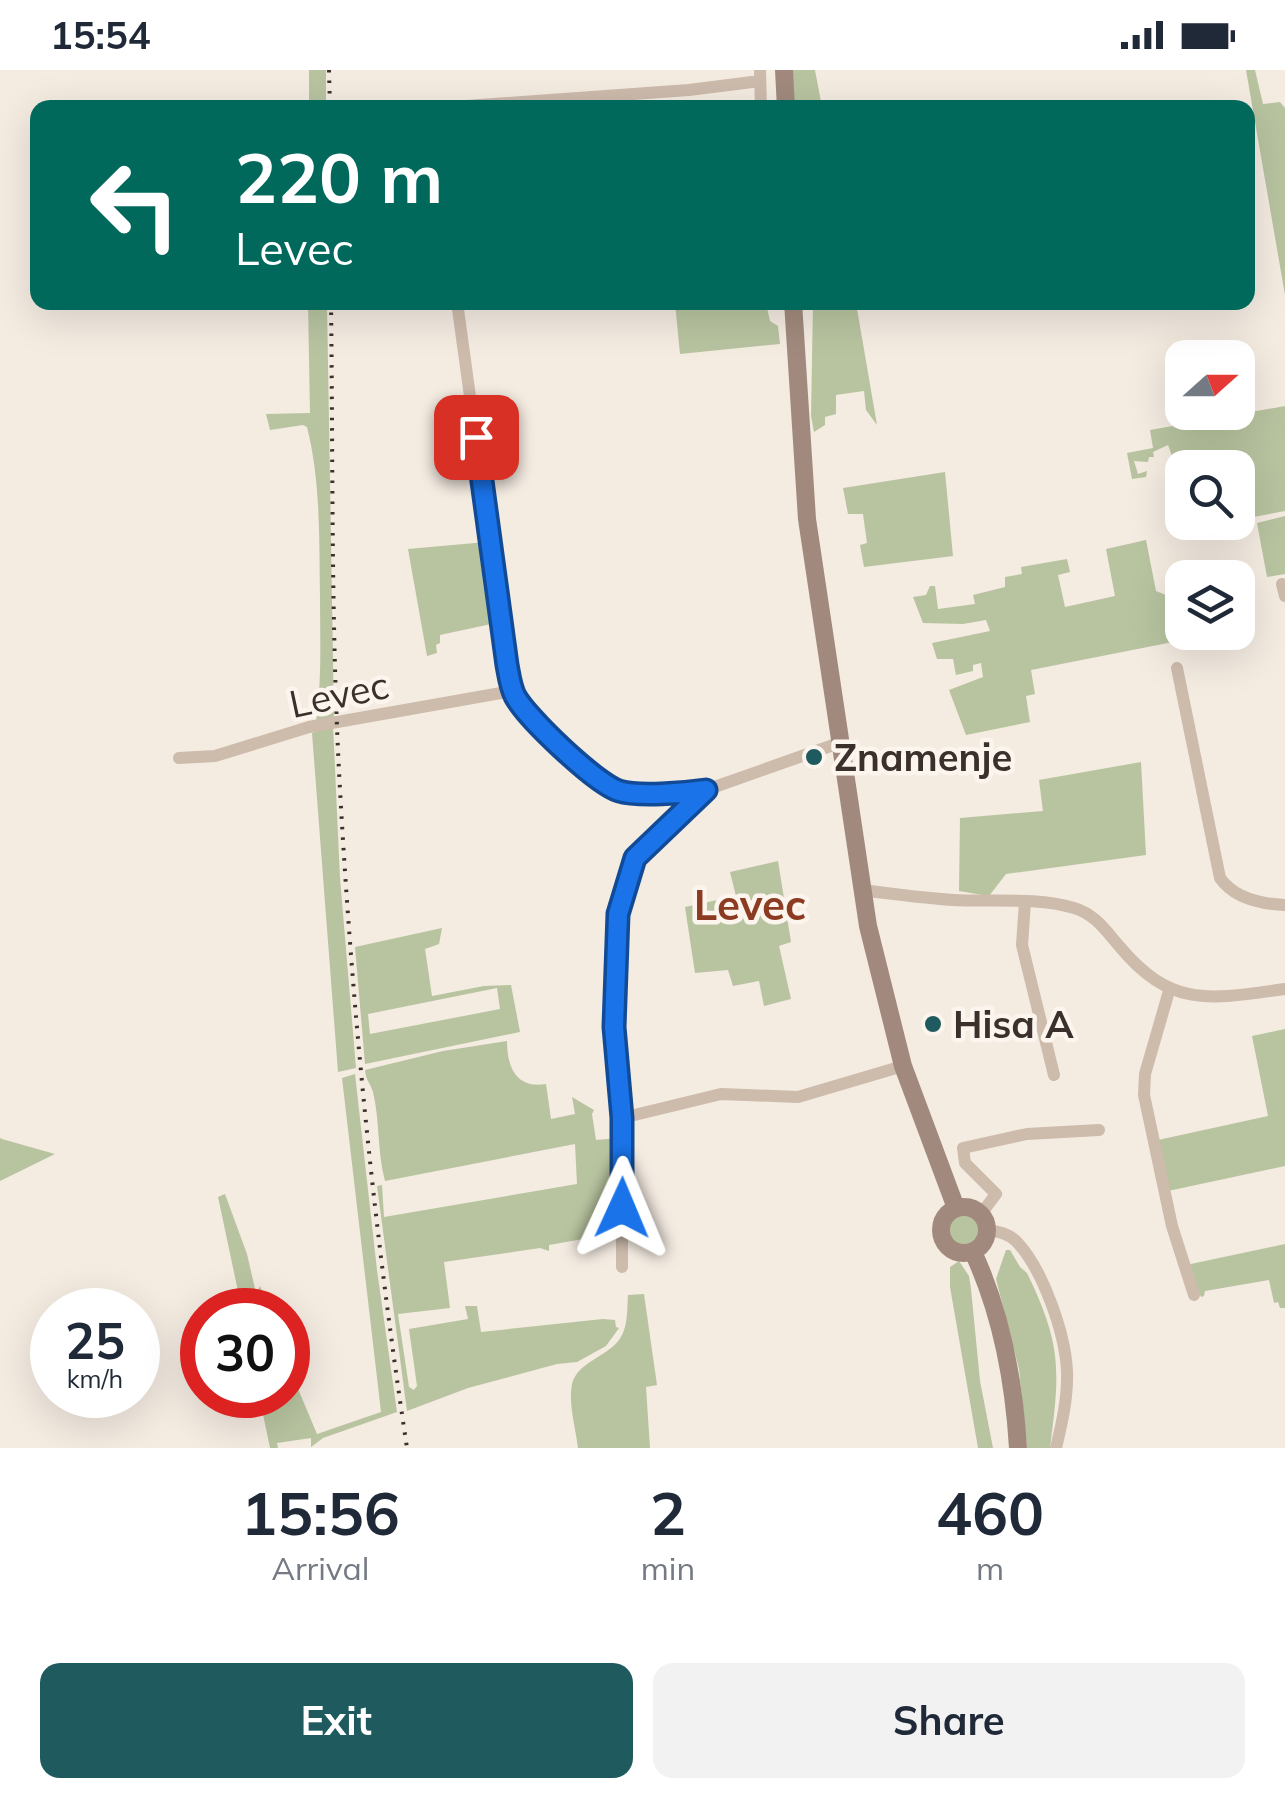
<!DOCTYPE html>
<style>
:root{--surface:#fff;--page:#f2f2f3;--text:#1f2937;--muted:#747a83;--accent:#1f5a5e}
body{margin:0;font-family:Mulish,sans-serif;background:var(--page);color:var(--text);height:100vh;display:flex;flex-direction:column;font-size:38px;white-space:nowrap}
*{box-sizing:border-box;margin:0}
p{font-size:32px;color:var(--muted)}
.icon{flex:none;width:55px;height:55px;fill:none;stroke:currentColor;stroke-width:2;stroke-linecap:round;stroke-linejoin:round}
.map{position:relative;height:1378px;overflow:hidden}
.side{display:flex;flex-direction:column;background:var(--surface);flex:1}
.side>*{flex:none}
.hud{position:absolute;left:30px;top:30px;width:1225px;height:210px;border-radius:20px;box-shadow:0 10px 40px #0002;background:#00695c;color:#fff;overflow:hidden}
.needle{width:65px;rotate:69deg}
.buttons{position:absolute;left:1165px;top:270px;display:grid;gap:20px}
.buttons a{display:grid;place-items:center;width:90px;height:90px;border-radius:20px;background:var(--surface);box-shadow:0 10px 40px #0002;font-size:50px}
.speed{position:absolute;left:30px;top:1218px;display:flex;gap:20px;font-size:50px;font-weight:700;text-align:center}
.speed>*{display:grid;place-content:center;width:130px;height:130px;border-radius:50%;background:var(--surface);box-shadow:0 10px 40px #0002;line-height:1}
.speed small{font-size:25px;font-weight:400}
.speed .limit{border:15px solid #d22;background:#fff;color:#111}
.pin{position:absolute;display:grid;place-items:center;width:85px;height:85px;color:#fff;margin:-42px;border-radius:20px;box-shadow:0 5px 15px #0006}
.me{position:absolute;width:110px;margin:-55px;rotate:1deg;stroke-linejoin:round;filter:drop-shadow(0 0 8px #0008)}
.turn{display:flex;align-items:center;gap:35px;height:210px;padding:0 40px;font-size:45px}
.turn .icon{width:130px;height:130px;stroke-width:2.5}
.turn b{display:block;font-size:70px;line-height:85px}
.eta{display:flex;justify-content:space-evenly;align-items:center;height:170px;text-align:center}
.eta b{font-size:60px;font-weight:700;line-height:70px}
.button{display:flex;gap:20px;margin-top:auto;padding:20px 40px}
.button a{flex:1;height:115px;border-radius:20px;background:var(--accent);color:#fff;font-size:40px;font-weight:700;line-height:115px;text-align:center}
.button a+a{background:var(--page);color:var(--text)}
.status{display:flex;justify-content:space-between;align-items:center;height:70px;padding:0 50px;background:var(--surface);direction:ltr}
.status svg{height:28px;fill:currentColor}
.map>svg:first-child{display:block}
.green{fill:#b8c4a0;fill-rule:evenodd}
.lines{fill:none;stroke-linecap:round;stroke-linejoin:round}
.minor{stroke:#cdbbac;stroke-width:12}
.secondary{stroke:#a18a7d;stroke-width:18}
.rail{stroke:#3b302b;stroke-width:4;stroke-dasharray:2.5 8;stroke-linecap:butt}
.route-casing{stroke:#114b97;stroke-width:25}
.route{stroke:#1a73e8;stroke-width:18}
.poi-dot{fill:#1f5a5e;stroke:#fbf5ee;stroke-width:4}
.labels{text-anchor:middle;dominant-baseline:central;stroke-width:9;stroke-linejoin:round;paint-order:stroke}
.street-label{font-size:38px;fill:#3b302b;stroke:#fbf5ee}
.poi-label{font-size:38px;font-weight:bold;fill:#3b302b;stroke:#fbf5ee;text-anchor:start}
.quarter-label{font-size:42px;font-weight:bold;fill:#8c3b22;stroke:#fbf5ee}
</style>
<div class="status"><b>15:54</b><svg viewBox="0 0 49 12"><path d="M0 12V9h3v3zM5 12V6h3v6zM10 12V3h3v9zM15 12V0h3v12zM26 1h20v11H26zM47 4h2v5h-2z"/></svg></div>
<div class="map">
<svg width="1285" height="1378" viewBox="0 0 1285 1378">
<rect width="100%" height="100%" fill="#f4ebe1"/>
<path class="green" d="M309,0H326V37H309Z
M791,0H815L822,37H793Z
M1246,0H1255L1263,34L1280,32L1285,38V225Z
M308,233H327L334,649L316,652C322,610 320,569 320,528C319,471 321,412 307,357L303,355L270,360L266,344L310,343Z
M675,233H766L770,251L778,256L780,274L680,284Z
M813,233H856L877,355L866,340L864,321L836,325V344L825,347V355L814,362L811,346Z
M1285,336V441L1238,450V398H1182V433H1177L1169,413L1176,400L1170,388L1172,386L1168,375L1153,382L1154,387H1149L1148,392L1134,391L1138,404L1147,401L1146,407L1132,409L1127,383L1153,378L1150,360Z
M945,402L953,486L864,497L860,475L867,473L863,444H848L843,418Z
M1285,446V504L1267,507L1257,453Z
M1146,470L1156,521L1166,525L1173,572L1031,600L1035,624L1026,626L1030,652L966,665L949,620L983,607L981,593L973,595V601L956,605L953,589H937L932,573L990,561L986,550L963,554L923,553L913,527L926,525L930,516H935L938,539L975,534L973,525L1005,517V507L1022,504L1021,497L1067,489L1070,502L1058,505L1065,537L1115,526L1106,479Z
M486,472L496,553L440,565V573L436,575L437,583L427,586L408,479Z
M333,655L340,808L356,998L338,1002L312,663Z
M1141,692L1146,785L1006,804L989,826L959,821L960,748L1043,741L1039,710Z
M778,791L791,872L779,876L791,929L764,936L759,911L733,916L728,900L695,903L685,837L736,826L730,802Z
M442,858L439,874L425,879L432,926L484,916L511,915L520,962L365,994L355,877ZM497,918L500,939L370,964L368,944Z
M1285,959V1096L1168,1121L1158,1070L1268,1046L1252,966Z
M507,971C507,998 517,1019 546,1014L551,1049L575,1044L572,1027L594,1040L592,1044L596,1070L619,1068L617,1163L549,1175V1181L540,1178L444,1192L450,1238L398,1244L409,1317L414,1320L417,1316L409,1259L468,1249L465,1236H477L481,1262L603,1249L615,1250L616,1257L619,1258L606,1276L577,1292L557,1294L468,1318L407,1341L377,1116L382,1115L384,1147L577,1114L575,1074L385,1111C377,1081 380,1051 373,1022C370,1012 366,1011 365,1000L443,981Z
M355,1004L377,1200L397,1342L323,1368L311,1377V1368L277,1373L278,1378H270L259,1325H288V1295L317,1364L381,1342L342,1008Z
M0,1068L2,1069L55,1084L0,1111Z
M225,1124L247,1184L256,1223L260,1216L269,1240H242L218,1127Z
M946 1160a17 17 0 1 1 34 0a17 17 0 1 1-34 0Z
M1285,1174V1238H1280L1278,1232L1274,1233L1269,1210L1205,1221L1204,1226L1201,1227L1186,1195Z
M1006,1180H1010L1020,1197L1027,1203C1062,1275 1060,1300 1050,1378H1027L1019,1299L996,1209Z
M959,1191L969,1206L971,1219L980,1311L993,1378H978L950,1217V1197Z
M644,1224L657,1315L646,1317L650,1378H578C576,1359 568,1334 572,1314C578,1290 611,1287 622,1265C628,1253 627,1239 628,1225Z"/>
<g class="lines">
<path class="minor" d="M760,0L761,38
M439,38L689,20L760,11
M457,232L507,595L512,621L518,632L558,674L599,710L617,721L680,724L706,720L839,673
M1282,514L1285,526
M1177,598L1220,808C1234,828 1262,834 1285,835
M179,688L215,686L309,657L512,621
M862,820C892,824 923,828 953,830C993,832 1036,827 1074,838C1095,844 1106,861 1120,877C1172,939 1211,929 1285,919
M1025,832L1022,875L1054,1005
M1169,921L1145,1004L1144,1025L1172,1156L1194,1225
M622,1048L721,1024L798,1027L903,996
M981,1144L996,1124L965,1093L963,1078L1027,1064L1099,1060
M988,1160C998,1162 1008,1163 1016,1171C1043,1199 1065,1263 1067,1301C1068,1327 1062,1353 1056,1378
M622,1197V1048L614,957L618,844L635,788L704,722"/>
<path class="secondary" d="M784,0L786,38
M793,232L807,449L868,856L903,996L956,1138
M941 1160a23 23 0 1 1 46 0a23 23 0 1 1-46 0Z
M973,1182C1001,1242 1014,1311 1018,1378"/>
<path class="rail" d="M329,0L330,38
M331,232C333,389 331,545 339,701C351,928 373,1153 407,1378"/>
</g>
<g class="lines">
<g class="route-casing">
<path id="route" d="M476,367L507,595C509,605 510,616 515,626C527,648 595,713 619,721C638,727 685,723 706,720L635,788L618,844L614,957L622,1048V1138"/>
</g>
<use href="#route" class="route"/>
</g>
<g class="poi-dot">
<circle cx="814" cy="687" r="10"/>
<circle cx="933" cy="954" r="10"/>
</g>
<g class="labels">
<g class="street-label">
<text transform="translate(339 624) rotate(-12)">Levec</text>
</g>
<g class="poi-label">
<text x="834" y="687">Znamenje</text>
<text x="953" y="954">Hisa A</text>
</g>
<g class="quarter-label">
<text x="750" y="834">Levec</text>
</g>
</g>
</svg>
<div class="buttons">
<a><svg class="needle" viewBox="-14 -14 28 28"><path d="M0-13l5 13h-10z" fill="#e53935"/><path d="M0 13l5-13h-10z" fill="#747a83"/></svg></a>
<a><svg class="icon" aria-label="search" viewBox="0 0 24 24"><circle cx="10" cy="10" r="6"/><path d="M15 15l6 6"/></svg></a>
<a><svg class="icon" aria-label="layers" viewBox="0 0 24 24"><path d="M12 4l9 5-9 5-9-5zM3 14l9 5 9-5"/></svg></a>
</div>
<div class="speed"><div>25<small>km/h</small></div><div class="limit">30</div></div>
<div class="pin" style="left:476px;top:367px;background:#d93025"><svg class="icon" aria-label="arrive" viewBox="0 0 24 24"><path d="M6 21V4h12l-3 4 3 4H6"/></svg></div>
<svg class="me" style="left:622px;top:1138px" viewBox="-20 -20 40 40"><path d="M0-17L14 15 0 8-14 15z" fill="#1a73e8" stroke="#fff" stroke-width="4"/></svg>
<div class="hud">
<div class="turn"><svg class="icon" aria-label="left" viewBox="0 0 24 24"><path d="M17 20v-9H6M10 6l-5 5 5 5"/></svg><div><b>220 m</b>Levec</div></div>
</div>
</div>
<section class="side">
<div class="eta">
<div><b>15:56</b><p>Arrival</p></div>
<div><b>2</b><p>min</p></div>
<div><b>460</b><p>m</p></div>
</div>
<div class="button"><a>Exit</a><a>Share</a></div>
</section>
